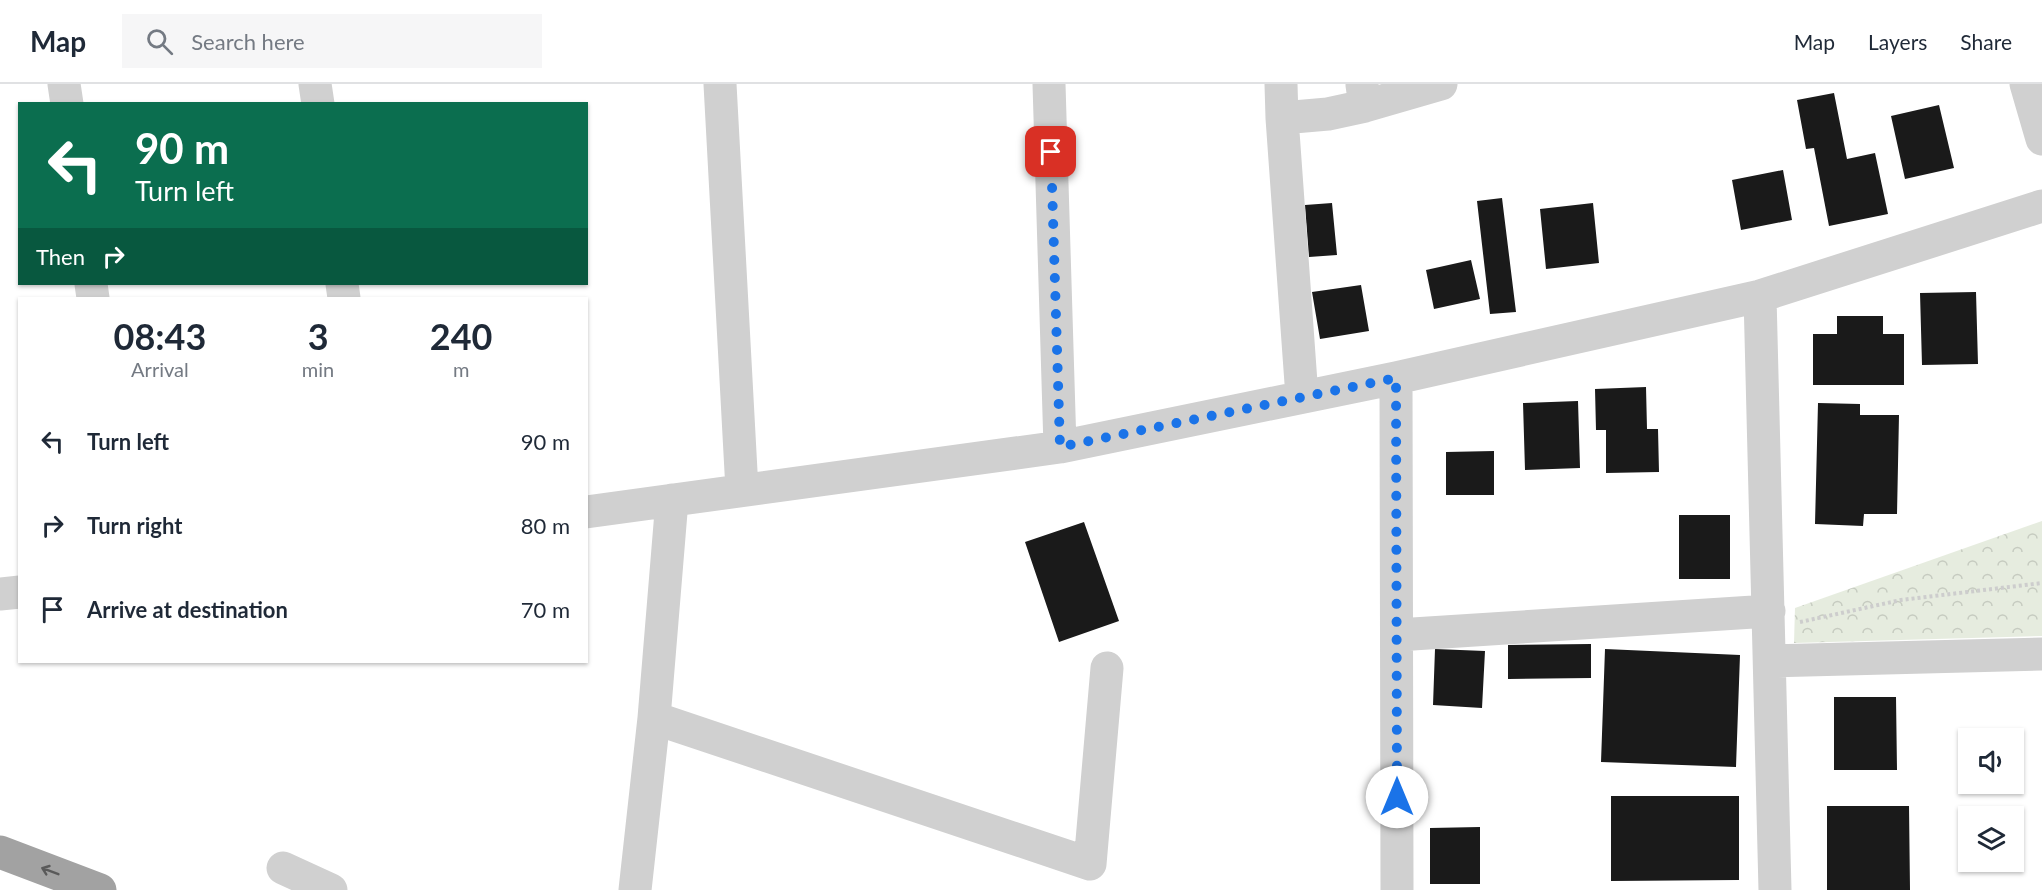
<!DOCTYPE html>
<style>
:root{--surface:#fff;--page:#f6f6f7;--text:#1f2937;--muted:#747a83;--line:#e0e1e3}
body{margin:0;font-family:Lato,sans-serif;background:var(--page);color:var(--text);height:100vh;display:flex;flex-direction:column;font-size:22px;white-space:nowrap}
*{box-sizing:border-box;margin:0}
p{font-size:20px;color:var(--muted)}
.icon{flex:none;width:33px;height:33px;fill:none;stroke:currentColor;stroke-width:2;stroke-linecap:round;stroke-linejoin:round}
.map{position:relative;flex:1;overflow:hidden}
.sheet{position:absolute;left:18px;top:213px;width:570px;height:366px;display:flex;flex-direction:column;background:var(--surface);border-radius:0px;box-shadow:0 2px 4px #0004}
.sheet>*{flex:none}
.banner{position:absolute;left:18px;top:18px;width:570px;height:183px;border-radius:0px;box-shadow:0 2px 4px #0004;background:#0b6e4f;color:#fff;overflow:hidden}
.fabs{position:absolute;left:1958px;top:644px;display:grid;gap:12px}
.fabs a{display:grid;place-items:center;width:66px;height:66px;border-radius:0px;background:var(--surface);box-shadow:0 2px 4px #0004;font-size:30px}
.pin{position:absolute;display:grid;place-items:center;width:51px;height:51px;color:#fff;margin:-26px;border-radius:12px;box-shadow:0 3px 9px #0006}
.me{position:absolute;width:66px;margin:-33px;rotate:0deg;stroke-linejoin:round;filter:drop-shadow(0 0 4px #0008)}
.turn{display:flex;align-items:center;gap:21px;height:126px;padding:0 18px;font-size:27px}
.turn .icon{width:78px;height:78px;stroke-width:2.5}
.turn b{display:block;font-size:42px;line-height:51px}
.then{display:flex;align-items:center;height:57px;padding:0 18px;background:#0003;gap:12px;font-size:22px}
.eta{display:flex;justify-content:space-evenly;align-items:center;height:102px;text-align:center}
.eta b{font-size:36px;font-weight:700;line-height:42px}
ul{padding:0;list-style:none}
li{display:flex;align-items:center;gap:18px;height:84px;padding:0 18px}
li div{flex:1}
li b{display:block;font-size:22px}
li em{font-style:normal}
header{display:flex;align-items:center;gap:36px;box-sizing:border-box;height:84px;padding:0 30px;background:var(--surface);border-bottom:2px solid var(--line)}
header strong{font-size:28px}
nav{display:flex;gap:33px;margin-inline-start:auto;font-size:21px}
.search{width:420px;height:54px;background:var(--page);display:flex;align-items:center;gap:15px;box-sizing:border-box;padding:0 21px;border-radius:0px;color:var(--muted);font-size:22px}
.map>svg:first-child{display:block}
.park{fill:url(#park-crowns)}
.building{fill:#1a1a1a}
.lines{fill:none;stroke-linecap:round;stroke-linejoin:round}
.path{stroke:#cdcdcd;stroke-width:4;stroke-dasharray:3 3;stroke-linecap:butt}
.minor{stroke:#d0d0d0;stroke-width:33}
.trunk{stroke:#a2a2a2;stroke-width:33}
.oneway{stroke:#5a5a5a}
.route{stroke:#1a73e8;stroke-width:10;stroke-dasharray:0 18}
</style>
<header>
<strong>Map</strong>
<div class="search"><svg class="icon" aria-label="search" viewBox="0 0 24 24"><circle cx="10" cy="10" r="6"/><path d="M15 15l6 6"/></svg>Search here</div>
<nav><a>Map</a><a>Layers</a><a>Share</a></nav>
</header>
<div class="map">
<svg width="2042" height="806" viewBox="0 0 2042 806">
<defs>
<pattern id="park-crowns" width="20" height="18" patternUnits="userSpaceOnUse" patternTransform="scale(1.5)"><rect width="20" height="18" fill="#e6ecdf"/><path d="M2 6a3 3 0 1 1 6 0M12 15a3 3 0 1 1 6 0" fill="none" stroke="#c6cbc0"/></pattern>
</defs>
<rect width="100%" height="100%" fill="#fff"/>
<path class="park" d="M2042,437V552L1794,559L1795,524Z"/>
<path class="building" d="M1834,9L1847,75L1875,69L1888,130L1829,142L1814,64L1806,65L1797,16Z
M1939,21L1954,84L1905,95L1891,32Z
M1783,86L1792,136L1741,146L1732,96Z
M1502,114L1516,228L1490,230L1477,117Z
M1332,119L1337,171L1309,173L1305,121Z
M1593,119L1599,179L1546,185L1540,125Z
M1471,176L1480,215L1434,225L1426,186Z
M1361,201L1369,247L1320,255L1312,208Z
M1976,208L1978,280L1922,281L1920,209Z
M1837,232H1883V250H1904V301H1813V250H1837Z
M1646,303L1647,345H1658L1659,388L1606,389V346H1596L1595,305Z
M1578,317L1580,384L1525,386L1523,319Z
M1818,319L1860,320V331H1899L1897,430H1864L1863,442L1815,440Z
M1494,367V411H1446V368Z
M1679,431H1730V495H1679Z
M1084,438L1119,537L1059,558L1025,458Z
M1591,560V594L1508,595V561Z
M1435,565L1485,567L1482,624L1433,621Z
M1605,565L1740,571L1736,683L1601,678Z
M1834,613H1896L1897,686H1834Z
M1611,712H1739V796L1611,797Z
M1827,722H1909L1910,806H1827Z
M1480,743V800H1430V744Z"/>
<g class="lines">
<path class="path" d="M1800,538L1901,516L2042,499"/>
<path class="minor" d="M64,0L67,20
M315,0L318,20
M720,0L742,406
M1049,0L1060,363
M1281,0L1282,34L1328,30L1365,22
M2026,0L2042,55
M1362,1L1365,22L1441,0
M1282,34L1302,313
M91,200L93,214
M342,200L344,214
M1760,212L1775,806
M1396,294L1397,806
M586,428L1060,363L1396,294L1760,212L2042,122
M0,510L20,508
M1397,551L1769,527
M1770,577L2042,570
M654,634L1090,780L1107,584
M283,784L331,806
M635,806L654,634L672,416"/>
<path class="trunk" d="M0,768L100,806"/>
</g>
<defs><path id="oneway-shaft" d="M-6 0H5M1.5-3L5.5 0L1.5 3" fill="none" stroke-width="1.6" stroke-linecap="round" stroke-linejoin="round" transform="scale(1.5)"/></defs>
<use class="oneway" href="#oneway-shaft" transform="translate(50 787) rotate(-159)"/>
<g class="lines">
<path class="route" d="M1051,68L1060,363L1396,294L1397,713"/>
</g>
</svg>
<div class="fabs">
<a><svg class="icon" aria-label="sound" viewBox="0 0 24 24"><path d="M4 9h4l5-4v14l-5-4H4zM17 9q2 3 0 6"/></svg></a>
<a><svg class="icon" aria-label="layers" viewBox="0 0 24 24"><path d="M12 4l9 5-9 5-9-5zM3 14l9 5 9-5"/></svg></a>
</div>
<div class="pin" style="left:1051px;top:68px;background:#d93025"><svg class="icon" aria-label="arrive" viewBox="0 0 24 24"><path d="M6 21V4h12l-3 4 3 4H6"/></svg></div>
<svg class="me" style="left:1397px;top:713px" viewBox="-20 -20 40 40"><circle r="19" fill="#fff"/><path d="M0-13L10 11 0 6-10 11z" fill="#1a73e8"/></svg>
<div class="banner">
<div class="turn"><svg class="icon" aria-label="left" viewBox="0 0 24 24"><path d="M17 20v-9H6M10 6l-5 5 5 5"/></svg><div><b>90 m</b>Turn left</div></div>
<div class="then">Then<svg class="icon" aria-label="right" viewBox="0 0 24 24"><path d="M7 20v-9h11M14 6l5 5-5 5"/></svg></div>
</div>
<section class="sheet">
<div class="eta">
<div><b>08:43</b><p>Arrival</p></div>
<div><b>3</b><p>min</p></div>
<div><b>240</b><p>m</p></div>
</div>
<ul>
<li><svg class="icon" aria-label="left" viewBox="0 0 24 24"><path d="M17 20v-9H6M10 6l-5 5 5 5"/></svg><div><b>Turn left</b></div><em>90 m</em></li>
<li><svg class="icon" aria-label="right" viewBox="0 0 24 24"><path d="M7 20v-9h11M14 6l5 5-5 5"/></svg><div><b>Turn right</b></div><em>80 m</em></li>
<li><svg class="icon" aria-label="arrive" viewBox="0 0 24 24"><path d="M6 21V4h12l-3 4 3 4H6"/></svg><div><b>Arrive at destination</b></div><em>70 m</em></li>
</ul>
</section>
</div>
